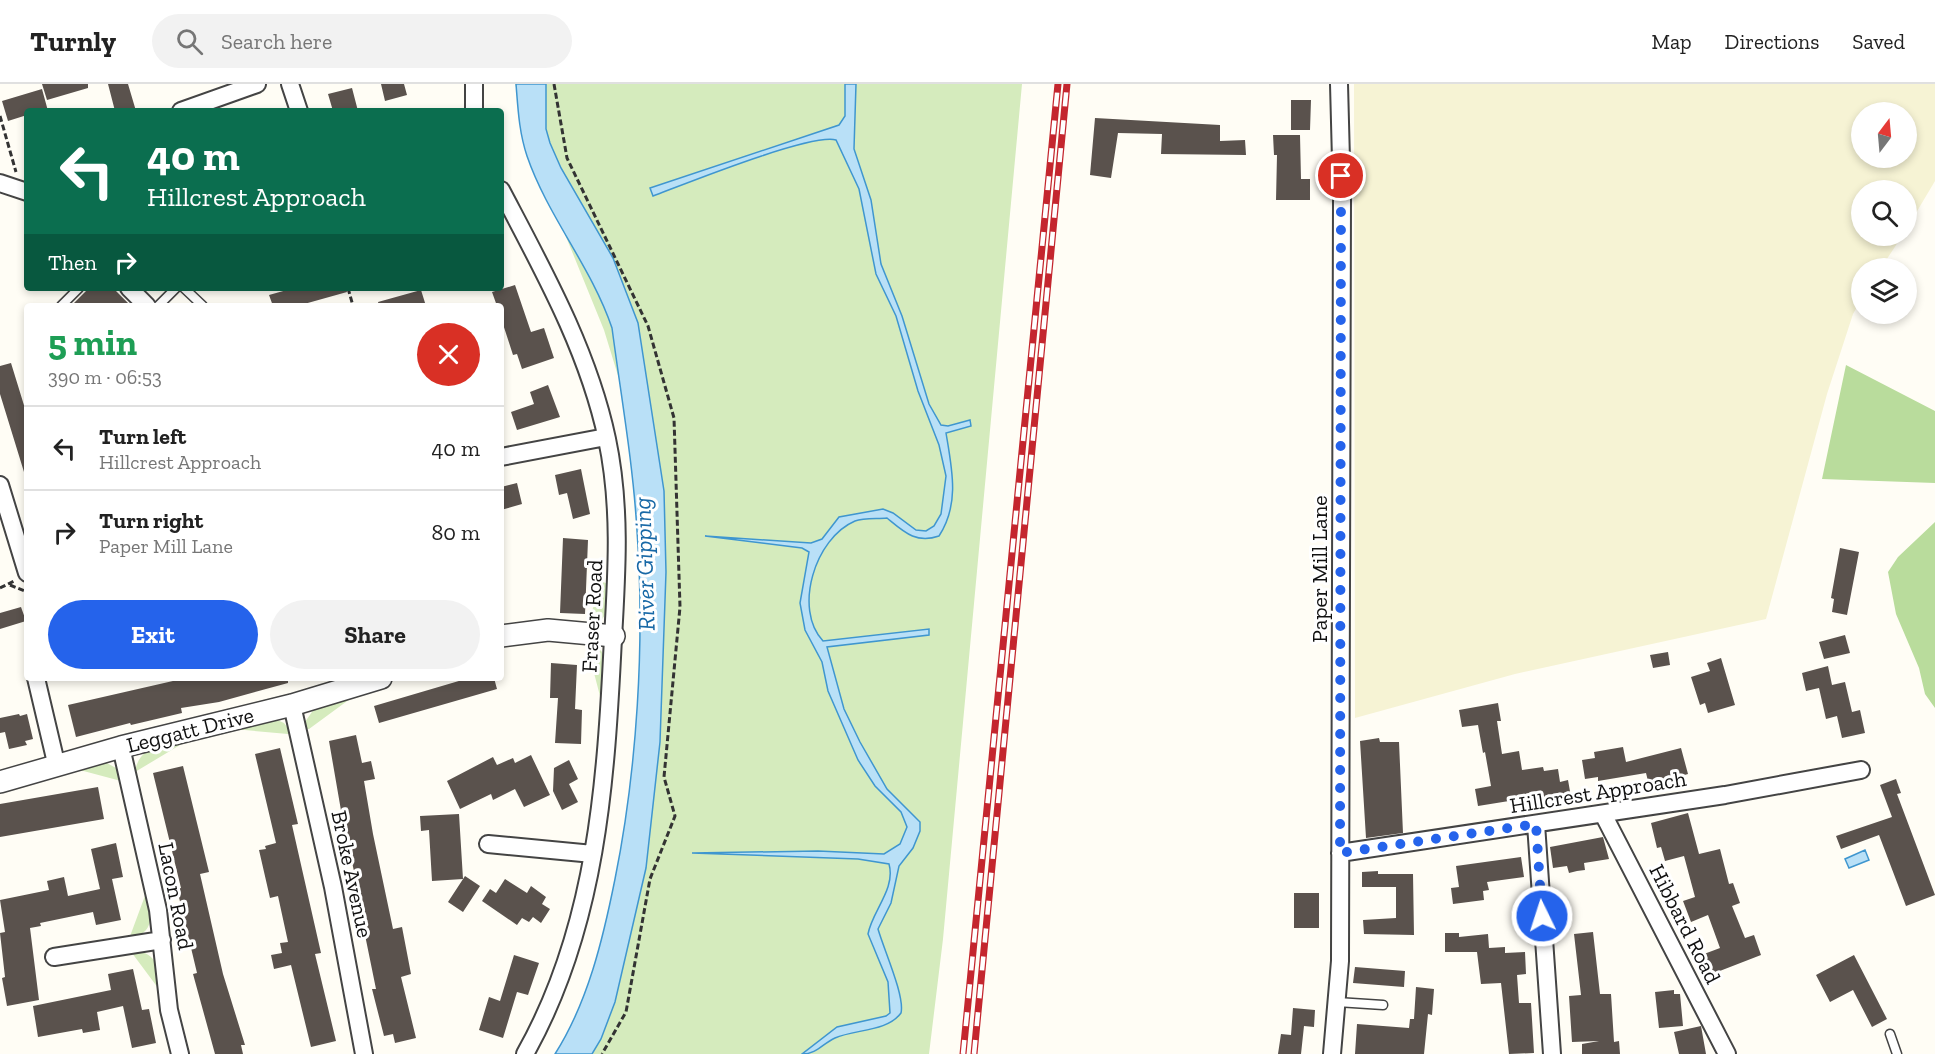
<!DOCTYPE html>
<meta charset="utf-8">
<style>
:root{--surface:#fff;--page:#f2f2f2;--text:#222;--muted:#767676;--line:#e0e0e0;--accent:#2563eb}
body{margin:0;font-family:"Zilla Slab",serif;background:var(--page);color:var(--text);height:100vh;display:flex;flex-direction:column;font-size:22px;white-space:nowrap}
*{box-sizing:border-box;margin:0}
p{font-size:20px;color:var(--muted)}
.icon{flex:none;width:33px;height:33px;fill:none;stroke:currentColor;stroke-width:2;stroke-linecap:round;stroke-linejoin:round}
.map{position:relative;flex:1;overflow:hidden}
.drawer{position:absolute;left:24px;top:219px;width:480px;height:378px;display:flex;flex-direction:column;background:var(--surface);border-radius:6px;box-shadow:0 3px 9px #0003}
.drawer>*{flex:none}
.hud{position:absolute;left:24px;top:24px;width:480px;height:183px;border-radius:6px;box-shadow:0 3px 9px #0003;background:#0b6e4f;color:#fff;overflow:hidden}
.needle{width:39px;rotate:16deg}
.buttons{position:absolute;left:1851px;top:18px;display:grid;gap:12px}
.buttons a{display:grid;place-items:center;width:66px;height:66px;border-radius:50%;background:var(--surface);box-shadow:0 3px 9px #0003;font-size:30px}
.pin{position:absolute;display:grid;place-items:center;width:51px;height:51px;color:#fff;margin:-26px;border:3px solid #fff;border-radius:50%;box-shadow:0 2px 6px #0007}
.me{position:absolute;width:66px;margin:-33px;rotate:356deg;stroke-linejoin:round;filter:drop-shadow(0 0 4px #0008)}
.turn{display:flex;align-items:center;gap:21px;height:126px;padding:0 24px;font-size:27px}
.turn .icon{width:78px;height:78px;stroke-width:2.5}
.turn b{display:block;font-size:42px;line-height:51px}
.then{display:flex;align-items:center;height:57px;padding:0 24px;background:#0003;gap:12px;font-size:22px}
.round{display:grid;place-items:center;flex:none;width:63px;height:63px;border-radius:32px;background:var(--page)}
.head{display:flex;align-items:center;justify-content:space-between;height:102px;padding:0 24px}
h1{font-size:36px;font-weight:800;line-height:45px;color:#1e9e55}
.button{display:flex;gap:12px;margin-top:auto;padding:12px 24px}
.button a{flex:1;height:69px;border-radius:36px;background:var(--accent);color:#fff;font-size:24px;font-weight:800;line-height:69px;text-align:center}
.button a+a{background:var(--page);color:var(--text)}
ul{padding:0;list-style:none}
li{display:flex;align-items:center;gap:18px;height:84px;padding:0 24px;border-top:2px solid var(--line)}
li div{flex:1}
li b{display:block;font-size:22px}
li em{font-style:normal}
header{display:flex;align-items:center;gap:36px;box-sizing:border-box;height:84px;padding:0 30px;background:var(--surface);border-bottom:2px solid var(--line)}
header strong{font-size:28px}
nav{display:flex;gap:33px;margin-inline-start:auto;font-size:21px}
.search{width:420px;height:54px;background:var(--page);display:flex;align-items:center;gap:15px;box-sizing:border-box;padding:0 21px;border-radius:33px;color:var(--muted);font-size:22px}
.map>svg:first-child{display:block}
.farmland{fill:#f6f3d4;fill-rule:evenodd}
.green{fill:#d5ebbd}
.forest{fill:#b9dc9c}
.water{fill:#b9e0f7;stroke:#3f96cf;stroke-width:1.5}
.building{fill:#5a524d}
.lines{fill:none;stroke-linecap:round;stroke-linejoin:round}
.service-casing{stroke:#444;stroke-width:11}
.minor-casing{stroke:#444;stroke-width:20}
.tertiary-casing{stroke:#444;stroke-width:24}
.path{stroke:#333;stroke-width:3;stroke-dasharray:6 3;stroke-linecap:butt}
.service{stroke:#fff;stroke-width:8}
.minor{stroke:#fff;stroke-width:16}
.tertiary{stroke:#fff;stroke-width:21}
.rail-casing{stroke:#c4262e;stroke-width:7}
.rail{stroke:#fff;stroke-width:4.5;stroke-dasharray:14;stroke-linecap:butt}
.route{stroke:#2563eb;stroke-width:10;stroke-dasharray:0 18}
.labels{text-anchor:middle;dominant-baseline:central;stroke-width:6;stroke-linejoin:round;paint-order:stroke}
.street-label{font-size:22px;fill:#111;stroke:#fff}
.water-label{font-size:24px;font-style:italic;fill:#1768a6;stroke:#fff}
</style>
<header>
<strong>Turnly</strong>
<div class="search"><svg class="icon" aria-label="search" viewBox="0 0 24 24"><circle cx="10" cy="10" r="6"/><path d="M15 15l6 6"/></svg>Search here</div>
<nav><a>Map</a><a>Directions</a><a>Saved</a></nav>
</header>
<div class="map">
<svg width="1935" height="970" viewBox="0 0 1935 970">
<rect width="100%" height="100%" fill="#fffdf5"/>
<path class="farmland" d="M1354,0H1935V97L1907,144L1906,106H1862V152H1902L1881,184H1862L1861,216L1853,230L1827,310L1766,535L1515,590L1355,634ZM1862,28H1906V74H1862Z"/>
<path class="green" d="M515,0H1022L943,855L929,970H573L596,924L643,688L646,383L604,246L551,116Z
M603,498L611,501C609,518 610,536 590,543L588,537Z
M589,557C611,565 605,591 604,611L600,612L587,562Z
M354,612L309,645H306L305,638L314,625Z
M275,635L284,639L291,648L288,650L233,645Z
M195,652L135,688C139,659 171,658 195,652Z
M105,678L116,684L121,697L76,685Z
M146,809C151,830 157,848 129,855Z
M138,867C160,871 158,889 161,908L132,869Z"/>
<path class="forest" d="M1846,281L1935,327V399L1822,395Z
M1935,438V624L1925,610L1919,584L1896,530L1888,488L1898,473Z"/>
<path class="water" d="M516,0H546V45L550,59L561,84L613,174L638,239L664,407L666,488L660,658L646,784L615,918L601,955L592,970H555C588,918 603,855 615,795C637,686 645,558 637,447C633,379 621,312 612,244C591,182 548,133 527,72C519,48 518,25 516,0Z
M845,0H856L854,65L871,116L881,180L902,232L929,320L941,341L948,342L970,336L971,342L946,349C952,385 960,420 939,452C916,460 904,448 887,434C877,435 864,434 855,437C815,454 793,525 823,557L929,545V551L827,563L844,625L860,658L887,705L920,738V747L913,764L899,782L891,819L878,845C884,866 905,912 901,929C887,948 855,945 835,954C822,960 817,970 802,970L837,943L886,932L890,929L888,898L868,850C872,827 896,805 889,780L858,775L692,769L818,767L884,770L900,760L907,743L901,728L875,702L858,676L828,607L822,578L805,546L800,519L809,468L802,464L705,452L811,459L822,455L839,433L883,425L893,429L916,446L926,447L934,442L941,430L946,392L939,361L918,307L896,232L876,190L859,105L836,56C811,49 685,100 653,112L650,104L839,41L845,32Z
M1865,766L1869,776L1849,784L1845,775Z"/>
<path class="building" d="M42,0H88V4L47,16Z
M108,0H128L136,27H115Z
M381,0H404L407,11L385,17Z
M352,4L358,27H333L328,10Z
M42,5L48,27H27V31L8,37L2,17Z
M1291,16H1311L1310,46H1291Z
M1095,34L1220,41V57L1245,56L1246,71L1161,70L1162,50L1118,49L1111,94L1090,91Z
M1273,51H1300L1301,95H1310V116H1276L1277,71H1274Z
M515,201L531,248L544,244L554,274L522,285L517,270L513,271L501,234V222H497L492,208Z
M89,204H113L131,222H71Z
M294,204H346L347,208L297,222H273L269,211Z
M421,206L426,222H379L378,218Z
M11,279L27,331V387L24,388L0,310V282Z
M548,301L560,333L517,346L511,328L534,320L530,308Z
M581,385L590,430L573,435L567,409L559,411L555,391Z
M517,399L522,420L501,426V403Z
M563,454L588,456L585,530L560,529Z
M1840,464L1859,468L1847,531L1832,528L1834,515L1831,514Z
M21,523L26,537L0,545V529Z
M1845,551L1850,569L1824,575L1819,558Z
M1668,568L1670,581L1653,584L1650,571Z
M1721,574L1735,621L1708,629L1705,619L1700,621L1691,593L1710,587L1707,579Z
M551,579L577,581L575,625L582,626L581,660L555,659L558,614H550Z
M1828,582L1832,601L1845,598L1852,628L1860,626L1865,649L1842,654L1837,632L1826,635L1819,604L1806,607L1802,589Z
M186,594H288V599L219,618L181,624L182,629L131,641L130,639L76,653L68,621Z
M469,594H494L497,605L379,639L374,622Z
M1498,619L1501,637H1497L1502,670L1519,667L1522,686L1543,683L1544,687L1558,685L1560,698L1568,696L1571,713L1528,720L1527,714L1478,722L1475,705L1491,702L1485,668L1483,669L1478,641L1462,643L1459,626Z
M19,630L20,632L27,630L33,655L25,657L27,661L9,665L5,648L0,649V634Z
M356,651L362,679L371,677L375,695L364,697L373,750L393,845L402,843L411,890L401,893L416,954L395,959L393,950L384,952L372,905H376L365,851L368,850L343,738L329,657Z
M1379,654L1380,658H1399L1403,749L1366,754L1360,657Z
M1623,663L1626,678L1681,664L1688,690L1649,701L1646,689L1598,697V693L1585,695L1582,676L1595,674L1594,668Z
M280,664L298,740L292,741L321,869L315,870L336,957L311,963L291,881L274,885L271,871L282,869L280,859L288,858L278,812L270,814L259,766L266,765L265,762L276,759L255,670Z
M531,671L550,711L524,723L515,705L493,716L491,710L460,725L447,697L493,673L497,681L513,674L515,679Z
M569,676L578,695L569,700L578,718L562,726L553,707L554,684Z
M183,682L209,788L200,790L223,890L245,961H241L243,970H215L193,890L197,889L177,805L181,804L153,689Z
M1896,695L1901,709L1897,710L1935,811L1906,822L1879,751L1841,765L1836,752L1892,733L1880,701Z
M98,703L104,735L0,753V720Z
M1688,729L1699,770L1720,765L1729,800L1733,799L1740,819L1732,822L1745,854L1754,851L1761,871L1712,890L1704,870L1720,864L1708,831L1691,838L1683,817L1695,813L1684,772L1665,777L1661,763L1657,764L1651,739Z
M459,730L463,795L432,797L429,746L421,747L420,732Z
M1603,753L1609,775L1584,779L1585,786L1577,787L1569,789L1567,782L1553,784L1550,763Z
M116,759L123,793L112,795L121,836L96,841L93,828L40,839L41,842L30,844L39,916L7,922L2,894L5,893L0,849L5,848L0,816L49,806L47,797L64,793L68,812L100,805L91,765Z
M1521,773L1524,793L1487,798L1489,806L1483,807L1484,816L1453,820L1451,804L1459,803L1456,782Z
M1378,787V790H1413L1414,851L1364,850L1363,836L1396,834V803H1362V788Z
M465,792L480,802L463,828L448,818Z
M505,795L527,809L531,802L546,813L542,820L550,825L541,839L533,833L529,838L522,834L517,841L482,817L490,805L496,809Z
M1294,809H1319V844H1294Z
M1593,848L1600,910H1611L1614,958L1619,957L1620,970H1582V960L1599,957L1572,958L1569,912L1581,911L1574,850Z
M1445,849H1459V853L1488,850L1489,864L1505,863V869L1525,868L1526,890L1517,891L1519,919H1531L1534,969L1509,970L1501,899L1481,900L1477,868H1445Z
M514,871L539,879L528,911L517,908L503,954L479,946L489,913L500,917Z
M1854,871L1887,935L1872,943L1853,906L1830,918L1816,891Z
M1355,883L1405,887L1404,903L1353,899Z
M133,885L142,926L149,925L156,959L132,964L123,922L97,928L100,946L83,949L82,945L38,953L33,922L111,906L108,890Z
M1416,903L1434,905L1432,931L1428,930L1424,970H1355L1357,940L1409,944L1410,935H1414Z
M1674,906V910H1680L1683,942L1659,944L1655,908Z
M1293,924L1315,926L1314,943L1304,942L1301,970H1278L1281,950L1291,951Z
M1701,942L1706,970H1679L1674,948Z"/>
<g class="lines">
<g class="service-casing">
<path id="service" d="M184,204L203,222
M61,222L79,204
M158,222L176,204
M1337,918L1383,921
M1890,950L1897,970"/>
</g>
<g class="minor-casing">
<path id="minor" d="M290,0L299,27
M474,0V27
M181,27L257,0
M0,99L27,108
M501,106C543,186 588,266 607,355C621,421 617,487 613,554C606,697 597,842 525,970
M129,204L147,222
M501,373L606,353
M0,401L27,489
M36,594L57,683
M292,621L333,803L364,970
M121,663L158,826L169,926L180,970
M1603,730L1727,970
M1536,740L1552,970
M488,760L593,770
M1340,769L1725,711L1861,686
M54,873L162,856
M1332,970L1340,877L1342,114L1339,0"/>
</g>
<g class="tertiary-casing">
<path id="tertiary" d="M501,552L548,546L614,552
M0,698L121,663L292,621L381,594"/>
</g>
<path class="path" d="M554,0L567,74L648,242L674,334L680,523L664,693L675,732L650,795L626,928L602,970
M0,32L16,88
M348,204L353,222
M10,501L27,508
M0,504L14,497"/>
<use href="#service" class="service"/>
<use href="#minor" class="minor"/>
<use href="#tertiary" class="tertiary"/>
<g class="rail-casing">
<path id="rail" d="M963,970L1058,0
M974,970L1067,0"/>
</g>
<use href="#rail" class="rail"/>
</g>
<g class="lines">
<path class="route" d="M1341,92L1340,769L1536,740L1542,832"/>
</g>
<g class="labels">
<g class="street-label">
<text transform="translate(1319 485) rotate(-90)">Paper Mill Lane</text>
<text transform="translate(592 532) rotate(-87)">Fraser Road</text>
<text transform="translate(190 646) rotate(-14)">Leggatt Drive</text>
<text transform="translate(1598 708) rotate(-9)">Hillcrest Approach</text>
<text transform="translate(352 790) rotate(78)">Broke Avenue</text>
<text transform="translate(176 812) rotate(79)">Lacon Road</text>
<text transform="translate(1685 840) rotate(63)">Hibbard Road</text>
</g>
<g class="water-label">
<text transform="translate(644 480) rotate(-92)">River Gipping</text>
</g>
</g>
</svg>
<div class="buttons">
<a><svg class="needle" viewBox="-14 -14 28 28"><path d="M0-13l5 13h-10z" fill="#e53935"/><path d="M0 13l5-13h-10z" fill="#767676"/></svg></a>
<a><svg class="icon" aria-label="search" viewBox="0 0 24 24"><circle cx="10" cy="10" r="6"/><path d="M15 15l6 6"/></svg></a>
<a><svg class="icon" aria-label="layers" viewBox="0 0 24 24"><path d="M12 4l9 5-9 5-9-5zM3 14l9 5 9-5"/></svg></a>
</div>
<div class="pin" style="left:1341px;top:92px;background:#d93025"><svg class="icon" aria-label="arrive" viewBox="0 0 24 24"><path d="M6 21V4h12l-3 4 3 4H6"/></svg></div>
<svg class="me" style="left:1542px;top:832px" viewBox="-20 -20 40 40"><circle r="17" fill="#2563eb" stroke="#fff" stroke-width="3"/><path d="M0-11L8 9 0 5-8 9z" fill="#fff"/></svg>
<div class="hud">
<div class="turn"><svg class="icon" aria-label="left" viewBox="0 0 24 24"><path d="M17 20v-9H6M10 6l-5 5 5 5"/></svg><div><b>40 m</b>Hillcrest Approach</div></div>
<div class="then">Then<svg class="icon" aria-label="right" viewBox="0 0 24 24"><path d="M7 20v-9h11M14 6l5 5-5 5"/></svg></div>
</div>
<section class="drawer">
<div class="head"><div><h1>5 min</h1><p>390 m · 06:53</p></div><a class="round" style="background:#d93025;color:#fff"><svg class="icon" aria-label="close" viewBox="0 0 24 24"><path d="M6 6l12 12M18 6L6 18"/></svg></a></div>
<ul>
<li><svg class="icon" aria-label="left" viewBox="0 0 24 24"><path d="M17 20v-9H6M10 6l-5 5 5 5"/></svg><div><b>Turn left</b><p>Hillcrest Approach</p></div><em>40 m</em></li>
<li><svg class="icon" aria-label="right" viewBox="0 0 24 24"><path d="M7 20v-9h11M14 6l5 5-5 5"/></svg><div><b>Turn right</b><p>Paper Mill Lane</p></div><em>80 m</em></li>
</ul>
<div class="button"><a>Exit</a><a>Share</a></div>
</section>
</div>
